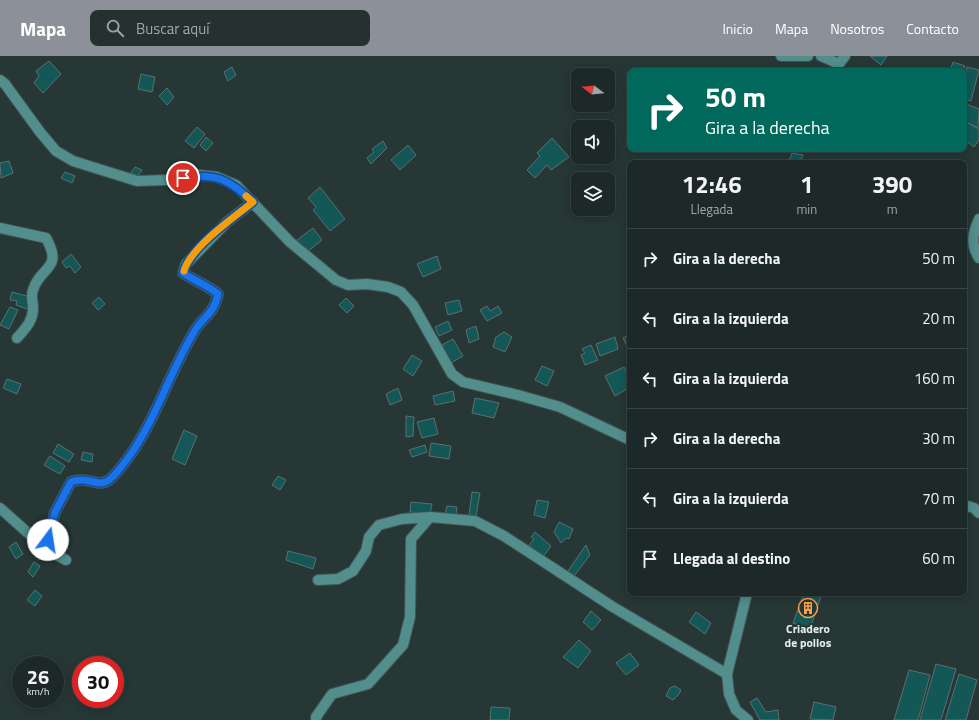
<!DOCTYPE html>
<html lang="es">
<meta charset="utf-8">
<style>
:root{--surface:#1c2928;--page:#253130;--text:#f1f3f6;--muted:#a0a6a8;--line:#3a4545;--accent:#8c9099}
body{margin:0;font-family:"Titillium Web",sans-serif;background:var(--page);color:var(--text);height:100vh;display:flex;flex-direction:column;font-size:15px;white-space:nowrap}
*{box-sizing:border-box;margin:0}
p{font-size:13px;color:var(--muted)}
.icon{flex:none;width:22px;height:22px;fill:none;stroke:currentColor;stroke-width:2;stroke-linecap:round;stroke-linejoin:round}
.map{position:relative;flex:1;overflow:hidden}
.sheet{position:absolute;left:627px;top:104px;width:340px;height:436px;display:flex;flex-direction:column;background:var(--surface);border-radius:8px;box-shadow:0 2px 10px #0003,0 0 0 1px var(--line)}
.sheet>*{flex:none}
.top-card{position:absolute;left:627px;top:12px;width:340px;height:84px;border-radius:8px;box-shadow:0 2px 10px #0003,0 0 0 1px var(--line);background:#00695c;color:#fff;overflow:hidden}
.needle{width:26px;rotate:286deg}
.controls{position:absolute;left:571px;top:12px;display:grid;gap:8px}
.controls a{display:grid;place-items:center;width:44px;height:44px;border-radius:8px;background:var(--surface);box-shadow:0 2px 10px #0003,0 0 0 1px var(--line);font-size:20px}
.speed{position:absolute;left:12px;top:600px;display:flex;gap:8px;font-size:20px;font-weight:700;text-align:center}
.speed>*{display:grid;place-content:center;width:52px;height:52px;border-radius:50%;background:var(--surface);box-shadow:0 2px 10px #0003,0 0 0 1px var(--line);line-height:1}
.speed small{font-size:10px;font-weight:400}
.speed .limit{border:6px solid #d22;background:#fff;color:#111}
.pin{position:absolute;display:grid;place-items:center;width:34px;height:34px;color:#fff;margin:-17px;border:2px solid #fff;border-radius:50%;box-shadow:0 1px 4px #0007}
.me{position:absolute;width:44px;margin:-22px;rotate:14deg;stroke-linejoin:round;filter:drop-shadow(0 0 3px #0008)}
.turn{display:flex;align-items:center;gap:14px;height:84px;padding:0 12px;font-size:18px}
.turn .icon{width:52px;height:52px;stroke-width:2.5}
.turn b{display:block;font-size:28px;line-height:34px}
.eta{display:flex;justify-content:space-evenly;align-items:center;height:68px;text-align:center}
.eta b{font-size:24px;font-weight:700;line-height:28px}
ul{padding:0;list-style:none}
li{display:flex;align-items:center;gap:12px;height:60px;padding:0 12px;border-top:1px solid var(--line)}
li div{flex:1}
li b{display:block;font-size:15px}
li em{font-style:normal}
header{display:flex;align-items:center;gap:24px;box-sizing:border-box;height:56px;padding:0 20px;background:var(--accent);color:#fff}
header strong{font-size:19px}
nav{display:flex;gap:22px;margin-inline-start:auto;font-size:14px}
.search{width:280px;height:36px;background:var(--page);display:flex;align-items:center;gap:10px;box-sizing:border-box;padding:0 14px;border-radius:8px;color:var(--muted);font-size:15px}
.map>svg:first-child{display:block}
.building{fill:#135857;stroke:#5c6f6e}
.lines{fill:none;stroke-linecap:round;stroke-linejoin:round}
.minor-casing{stroke:#445453;stroke-width:12}
.minor{stroke:#518e8c;stroke-width:10}
.route-casing{stroke:#114b97;stroke-width:10}
.route{stroke:#1a73e8;stroke-width:7}
.slow{stroke:#f59e0b;stroke-width:7}
.labels{text-anchor:middle;dominant-baseline:central;stroke-width:4;stroke-linejoin:round;paint-order:stroke}
.poi-label{font-size:12px;font-weight:bold;fill:#e3eeed;stroke:#263736}
</style>
<header>
<strong>Mapa</strong>
<div class="search"><svg class="icon" aria-label="search" viewBox="0 0 24 24"><circle cx="10" cy="10" r="6"/><path d="M15 15l6 6"/></svg>Buscar aquí</div>
<nav><a>Inicio</a><a>Mapa</a><a>Nosotros</a><a>Contacto</a></nav>
</header>
<div class="map">
<svg width="979" height="664" viewBox="0 0 979 664">
<rect width="100%" height="100%" fill="#263736"/>
<path class="building" d="M870,0H887L881,9Z
M49,5L61,18L43,37L34,27L39,20L36,15Z
M953,6L965,10L963,15H950Z
M232,11L236,19L228,25L224,16Z
M967,11L979,14L971,45L964,43V22Z
M141,18L155,21L152,36L138,33Z
M167,32L174,41L167,49L159,40Z
M964,47L979,53L978,72L964,65Z
M964,65L979,73V84L974,91L964,83Z
M197,71L205,78L194,92L185,85Z
M206,81L213,87L206,95L200,89Z
M552,82L569,101L551,114L547,109L535,122L527,114L540,100L537,97Z
M383,85L387,92L371,108L367,102L374,96L372,93Z
M408,89L416,99L400,114L391,104Z
M792,97L803,99L800,107L789,105Z
M9,105L13,117L1,122L0,107Z
M135,111L142,114L136,122L130,118Z
M65,116L75,120L72,127L61,122Z
M320,131L345,163L330,175L313,154L316,151L308,142Z
M313,172L322,184L307,196L297,184Z
M71,198L81,211L75,217L70,210L66,212L62,206Z
M437,200L441,213L423,221L417,208Z
M12,236L30,241L27,253L16,249L17,245L10,244Z
M99,241L105,248L98,254L92,247Z
M346,242L354,250L347,257L339,249Z
M459,244L462,255L448,259L445,247Z
M487,250L490,255L498,250L502,257L487,265L480,254Z
M10,251L18,254L9,273L0,269Z
M448,265L452,274L439,280L435,271Z
M476,270L479,283L469,287L466,274Z
M504,276L512,281L505,296L493,291L496,281Z
M630,279V292H628L623,282Z
M615,281L618,293L600,300L596,288Z
M453,283L463,300L451,307L442,289Z
M591,289L598,304L585,309L581,299L585,297L582,293Z
M412,299L422,305L413,320L403,313Z
M542,310L554,315L547,330L535,324Z
M624,311L630,323V331L615,340L605,320Z
M7,323L21,328L17,338L3,332Z
M398,332L402,344L390,349L386,338Z
M453,335L455,345L435,349L433,340Z
M475,342L499,347L494,362L472,357Z
M406,360L414,361L413,380L406,381Z
M434,362L438,378L422,382L417,366Z
M184,374L197,380L185,409L172,403Z
M431,387L451,390L449,403L429,400Z
M58,388L74,398L69,406L53,397Z
M425,389L427,396L412,401L409,394Z
M83,396L93,398L92,406L81,404Z
M50,400L65,410L60,418L44,409Z
M278,420L286,424L280,434L272,429Z
M472,436L480,437L476,460L469,459Z
M537,444L549,446L545,462L534,459Z
M411,446L432,448L430,458L410,456Z
M447,450L457,451L456,459L445,458Z
M559,466L573,473L569,483L567,482L561,487L554,476Z
M535,476L551,490L543,501L529,489L534,483L531,481Z
M16,486L23,498L16,503L9,491Z
M586,489L590,499L574,520L568,515Z
M288,495L316,502L313,513L286,504Z
M34,506L40,510L33,521L28,516Z
M35,534L42,540L35,550L27,544Z
M804,537H822L810,573L793,567Z
M591,555L601,564L592,574L583,566Z
M696,556L711,567L705,578L689,566Z
M579,584L591,595L578,612L563,601Z
M630,597L639,609L626,619L616,607Z
M936,608L956,613L941,664H920Z
M909,614L930,619L918,664H894Z
M959,618L977,624L966,664H945Z
M675,630L681,634L679,638L673,644L666,640L670,632Z
M757,642L766,656L778,654L779,664H760L750,646Z
M814,646L836,651L833,664L810,663Z
M491,651L510,652L509,664H490Z"/>
<g class="lines">
<g class="minor-casing">
<path id="minor" d="M781,0H808
M821,0L839,8L845,0
M0,24L5,28L40,76L56,95L73,105L137,125L167,124L199,119L217,121L236,129L290,186L336,224L348,229L367,228L388,231L401,236L413,249L452,318L463,326L518,339L560,351L630,384
M979,163C973,177 970,188 979,202
M0,172L46,182C64,214 40,210 33,234C31,239 32,244 33,249C34,264 26,272 17,282
M964,449L974,452L979,457
M0,452L46,493L66,504
M46,493L55,456L71,426C74,425 77,424 80,424C91,423 99,431 109,424C117,418 125,406 131,398C157,360 170,316 194,276C203,260 214,259 218,238C207,229 195,225 183,217L186,208L227,166L253,146
M318,524L338,523L353,515L366,495L369,481L379,469L402,463L430,461L475,465L504,480L613,551L727,618
M747,537L727,618L729,638L736,654L748,664
M316,664V661L332,638L368,628L403,589L410,561L411,483L430,461"/>
</g>
<use href="#minor" class="minor"/>
</g>
<g class="lines">
<g class="route-casing">
<path id="route" d="M48,484L55,456L71,426C74,425 77,424 80,424C91,423 99,431 109,424C117,418 125,406 131,398C157,360 170,316 194,276C203,260 214,259 218,238C207,229 195,225 183,217C191,190 232,163 253,146C230,124 215,116 183,122"/>
</g>
<use href="#route" class="route"/>
<path class="slow" d="M184,215C190,192 234,161 253,146L246,140"/>
</g>
<defs>
<g id="building-ring" transform="scale(1)"><circle r="9.5" fill="#263736" stroke="#fa9f4e" stroke-width="1.5"/><path d="M-4-6H4V6H1V3H-1V6H-4ZM-2.5-4.3h1.7v1.8h-1.7ZM.8-4.3h1.7v1.8H.8ZM-2.5-1h1.7V.8h-1.7ZM.8-1h1.7V.8H.8Z" fill="#fa9f4e"/></g>
</defs>
<g fill-rule="evenodd">
<use href="#building-ring" x="808" y="552"/>
</g>
<g class="labels">
<g class="poi-label">
<text x="808" y="572">Criadero<tspan x="808" dy="14">de pollos</tspan></text>
</g>
</g>
</svg>
<div class="controls">
<a><svg class="needle" viewBox="-14 -14 28 28"><path d="M0-13l5 13h-10z" fill="#e53935"/><path d="M0 13l5-13h-10z" fill="#a0a6a8"/></svg></a>
<a><svg class="icon" aria-label="sound" viewBox="0 0 24 24"><path d="M4 9h4l5-4v14l-5-4H4zM17 9q2 3 0 6"/></svg></a>
<a><svg class="icon" aria-label="layers" viewBox="0 0 24 24"><path d="M12 4l9 5-9 5-9-5zM3 14l9 5 9-5"/></svg></a>
</div>
<div class="speed"><div>26<small>km/h</small></div><div class="limit">30</div></div>
<div class="pin" style="left:183px;top:122px;background:#d93025"><svg class="icon" aria-label="arrive" viewBox="0 0 24 24"><path d="M6 21V4h12l-3 4 3 4H6"/></svg></div>
<svg class="me" style="left:48px;top:484px" viewBox="-20 -20 40 40"><circle r="19" fill="#fff"/><path d="M0-13L10 11 0 6-10 11z" fill="#1a73e8"/></svg>
<div class="top-card">
<div class="turn"><svg class="icon" aria-label="right" viewBox="0 0 24 24"><path d="M7 20v-9h11M14 6l5 5-5 5"/></svg><div><b>50 m</b>Gira a la derecha</div></div>
</div>
<section class="sheet">
<div class="eta">
<div><b>12:46</b><p>Llegada</p></div>
<div><b>1</b><p>min</p></div>
<div><b>390</b><p>m</p></div>
</div>
<ul>
<li><svg class="icon" aria-label="right" viewBox="0 0 24 24"><path d="M7 20v-9h11M14 6l5 5-5 5"/></svg><div><b>Gira a la derecha</b></div><em>50 m</em></li>
<li><svg class="icon" aria-label="left" viewBox="0 0 24 24"><path d="M17 20v-9H6M10 6l-5 5 5 5"/></svg><div><b>Gira a la izquierda</b></div><em>20 m</em></li>
<li><svg class="icon" aria-label="left" viewBox="0 0 24 24"><path d="M17 20v-9H6M10 6l-5 5 5 5"/></svg><div><b>Gira a la izquierda</b></div><em>160 m</em></li>
<li><svg class="icon" aria-label="right" viewBox="0 0 24 24"><path d="M7 20v-9h11M14 6l5 5-5 5"/></svg><div><b>Gira a la derecha</b></div><em>30 m</em></li>
<li><svg class="icon" aria-label="left" viewBox="0 0 24 24"><path d="M17 20v-9H6M10 6l-5 5 5 5"/></svg><div><b>Gira a la izquierda</b></div><em>70 m</em></li>
<li><svg class="icon" aria-label="arrive" viewBox="0 0 24 24"><path d="M6 21V4h12l-3 4 3 4H6"/></svg><div><b>Llegada al destino</b></div><em>60 m</em></li>
</ul>
</section>
</div>
